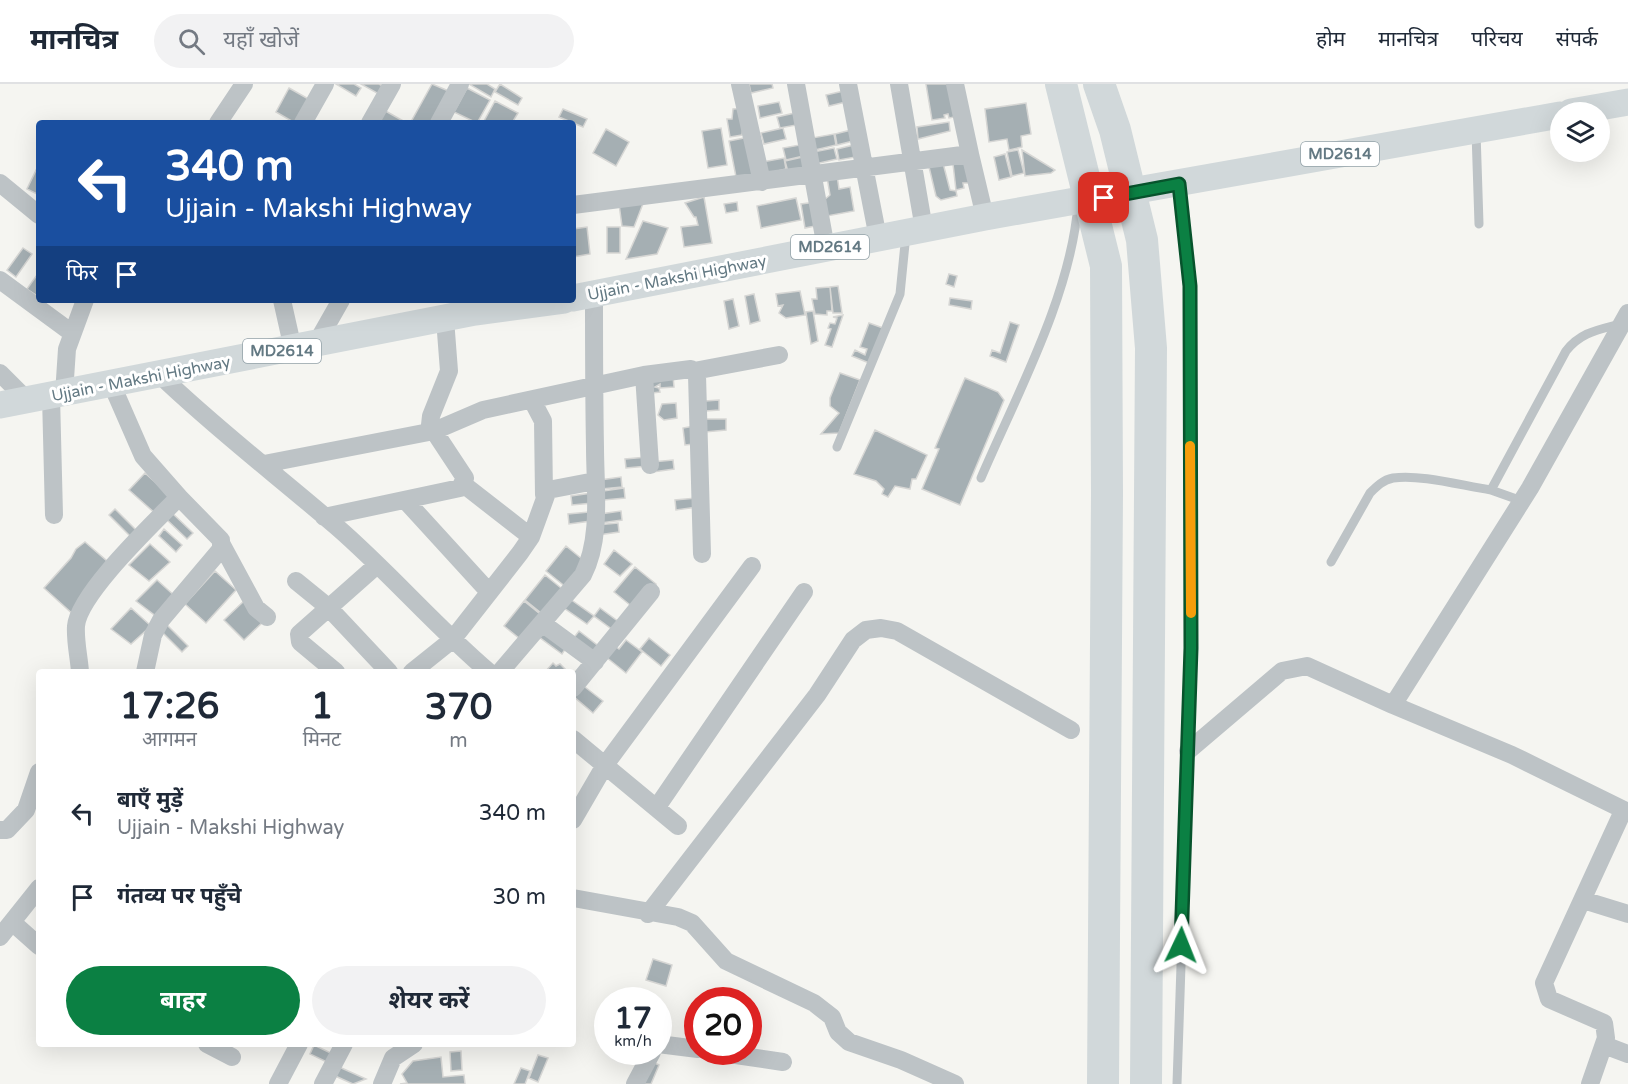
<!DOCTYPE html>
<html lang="hi">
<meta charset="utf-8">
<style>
:root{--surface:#fff;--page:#f2f2f3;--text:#1f2937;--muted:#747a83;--line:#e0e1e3;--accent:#0b8043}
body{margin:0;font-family:"Varela Round","Noto Sans Devanagari",sans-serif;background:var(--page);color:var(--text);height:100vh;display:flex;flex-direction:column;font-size:22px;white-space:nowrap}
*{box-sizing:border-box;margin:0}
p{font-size:20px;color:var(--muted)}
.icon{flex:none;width:33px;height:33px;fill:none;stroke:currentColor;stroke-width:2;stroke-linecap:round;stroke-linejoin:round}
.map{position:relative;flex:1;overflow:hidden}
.sheet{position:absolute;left:36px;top:585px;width:540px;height:378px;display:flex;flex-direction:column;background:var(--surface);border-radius:6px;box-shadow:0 6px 24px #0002}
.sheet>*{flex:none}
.hud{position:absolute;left:36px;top:36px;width:540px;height:183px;border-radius:6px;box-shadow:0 6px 24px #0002;background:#1a4fa0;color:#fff;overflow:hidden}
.fabs{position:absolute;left:1550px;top:18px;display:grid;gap:12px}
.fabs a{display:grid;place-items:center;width:60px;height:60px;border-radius:50%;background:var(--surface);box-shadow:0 6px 24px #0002;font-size:30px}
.speed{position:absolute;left:594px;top:903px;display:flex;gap:12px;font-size:30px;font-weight:700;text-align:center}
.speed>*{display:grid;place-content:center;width:78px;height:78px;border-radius:50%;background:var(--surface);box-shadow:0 6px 24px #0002;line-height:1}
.speed small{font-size:15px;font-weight:400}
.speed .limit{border:9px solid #d22;background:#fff;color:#111}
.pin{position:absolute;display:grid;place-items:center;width:51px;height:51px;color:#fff;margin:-26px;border-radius:12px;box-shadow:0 3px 9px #0006}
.me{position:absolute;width:66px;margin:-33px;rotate:2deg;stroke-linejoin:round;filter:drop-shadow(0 0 4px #0008)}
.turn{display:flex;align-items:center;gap:21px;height:126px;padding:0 30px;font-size:27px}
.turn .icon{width:78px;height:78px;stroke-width:2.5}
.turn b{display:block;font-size:42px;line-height:51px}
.then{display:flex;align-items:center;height:57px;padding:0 30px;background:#0003;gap:12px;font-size:22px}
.eta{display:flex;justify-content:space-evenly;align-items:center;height:102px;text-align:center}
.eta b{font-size:36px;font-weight:700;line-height:42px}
.action{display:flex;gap:12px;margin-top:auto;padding:12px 30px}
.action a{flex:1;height:69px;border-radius:36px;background:var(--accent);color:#fff;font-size:24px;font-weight:700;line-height:69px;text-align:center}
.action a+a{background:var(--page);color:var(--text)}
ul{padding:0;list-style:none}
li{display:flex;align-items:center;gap:18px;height:84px;padding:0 30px}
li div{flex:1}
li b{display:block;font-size:22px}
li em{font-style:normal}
header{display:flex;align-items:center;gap:36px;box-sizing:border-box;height:84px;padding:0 30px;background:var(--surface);border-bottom:2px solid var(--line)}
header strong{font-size:28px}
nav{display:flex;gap:33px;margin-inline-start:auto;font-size:21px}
.search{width:420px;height:54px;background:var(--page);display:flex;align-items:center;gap:15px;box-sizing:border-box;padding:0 21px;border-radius:33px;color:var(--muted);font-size:22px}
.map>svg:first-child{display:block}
.building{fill:#a5afb3;stroke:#d6d6d4;stroke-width:1.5}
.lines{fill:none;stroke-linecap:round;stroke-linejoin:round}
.lane{stroke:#bdc3c6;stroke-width:9}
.street{stroke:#bdc3c6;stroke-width:18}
.primary{stroke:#d1d8da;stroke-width:27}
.highway{stroke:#d1d8da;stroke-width:32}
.route-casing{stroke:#07532c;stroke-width:15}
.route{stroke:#0b8043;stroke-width:10}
.slow{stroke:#f59e0b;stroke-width:10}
.labels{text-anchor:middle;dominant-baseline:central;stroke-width:6;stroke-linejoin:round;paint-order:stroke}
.shield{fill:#fff;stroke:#92a1a8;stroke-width:1.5}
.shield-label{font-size:15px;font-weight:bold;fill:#637983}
.street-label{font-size:16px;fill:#637983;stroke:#fff}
</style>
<header>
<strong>मानचित्र</strong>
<div class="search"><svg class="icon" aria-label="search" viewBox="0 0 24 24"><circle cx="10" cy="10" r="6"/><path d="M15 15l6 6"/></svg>यहाँ खोजें</div>
<nav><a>होम</a><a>मानचित्र</a><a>परिचय</a><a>संपर्क</a></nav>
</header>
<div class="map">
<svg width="1628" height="1000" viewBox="0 0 1628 1000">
<rect width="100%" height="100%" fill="#f5f5f1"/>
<path class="building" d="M336,0H354L361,4L356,12Z
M361,0H379L388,5L384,13Z
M432,0L451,8L435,39H418L412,36Z
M469,0H487L495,5L491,13Z
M500,0L522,14L518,21L495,8Z
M749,0H772L773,4L751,9Z
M926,0H951L960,32L949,34L948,30L944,31L945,34L932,36Z
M289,4L312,17L295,39L276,28Z
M467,4L490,16L477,39L454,28Z
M848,6L850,17L829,22L826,11Z
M495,17L518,29L512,39H483Z
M779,18L782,29L760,34L758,22Z
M1026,19L1031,50L1021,52L1022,63L1009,66L1007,55L989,58L985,25Z
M745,24L742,51L730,53L727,35H732L733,25Z
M382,25L405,38V39H375Z
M563,25L587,35L583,43L559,33Z
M799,28L802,40L780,44L777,33Z
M949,38L950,47L918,55L917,43Z
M721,44L727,81L708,84L702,47Z
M783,44L786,55L764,60L761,49Z
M606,45L629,58L616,82L593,69Z
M855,45L857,56L837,61L835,50Z
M834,50L836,61L815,66L812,54Z
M749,53L757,95L737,98L729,57Z
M805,60L808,71L786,76L783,64Z
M858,60L861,72L839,76L837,65Z
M834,64L837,75L815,80L813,68Z
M1018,66L1024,89L1012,92L1007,68Z
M1022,66L1055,86L1051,89L1025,92Z
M1005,70L1011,93L999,96L994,73Z
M807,72L809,84L788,88L785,77Z
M784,74L786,85L765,90L762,78Z
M971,78L972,99H963L964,104L956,106L953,80Z
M943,79L950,106L956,107L957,112L941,116L936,112L929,83Z
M38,82H39V111L27,105Z
M837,91L839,105L850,103L854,127L827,132L824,116L830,111L827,93Z
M704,113L712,159L684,163L681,143L698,141L696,133H694L685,119Z
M796,114L801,136L761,144L757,122Z
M644,117L634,143L622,142L619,120Z
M737,118L738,127L726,129L724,120Z
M816,118L820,141L805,144L801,120Z
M643,137L668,144L657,170L626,175Z
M587,143L590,170L573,173V145Z
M607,143H620V169H607Z
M23,164L32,170L16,193L7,186Z
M39,188V208L36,211L27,205Z
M949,190L957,192L954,203L946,200Z
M838,202L842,229H833L830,203Z
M830,203L832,227H827V231L815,230L812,215H817L816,204Z
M800,207L805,231L786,234L779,229L783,221L778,222L776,210Z
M754,210L760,237L750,240L745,212Z
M950,214L972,217L971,225L949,221Z
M733,215L739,242L729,245L724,217Z
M813,227L818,257L811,260L806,228Z
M843,231L832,263L825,261L831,245L828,244L830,239L835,240L837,234L833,233Z
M1010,238L1019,241L1006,278L990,272L992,266L1000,269Z
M869,239L883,244L869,279L852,272L855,266L865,271L867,265L860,263Z
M840,289L860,296L839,349L821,350L839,329L830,322V314Z
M673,292L674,303L660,304V300L655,303L659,304L660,308L652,309L650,295Z
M965,294L998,308L1004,316L960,421L922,405L939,365L935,364Z
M719,316V326L706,327L705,317Z
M676,319L677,334L664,336L658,331L662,320Z
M704,335H726V346L705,348Z
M694,342V360L685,361L683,344Z
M875,346L927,371L916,395H912L910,405L895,402L888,413L882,410L884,405L876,397L854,390Z
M647,373L648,382L626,384L625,375Z
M673,376L674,385L653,388L652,378Z
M145,389L173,414L157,431L129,406Z
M621,393L622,403L601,405L600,396Z
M624,404L625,414L604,416L603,407Z
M592,409L593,419L572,421L571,412Z
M696,414L697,423L676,426L675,416Z
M115,425L141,451L135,457L109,431Z
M170,427L193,449L187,455L164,433Z
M621,427L622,436L601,439L600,430Z
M589,428L591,437L569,440L568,430Z
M618,439L619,448L598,451L596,441Z
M164,445L182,461L176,468L159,452Z
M85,458L107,477L75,532L44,504L71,474L76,465Z
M150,460L170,478L149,497L129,481Z
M566,462L587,479L567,504L546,487Z
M614,466L632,480L620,492L604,480Z
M635,483L656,500L635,525L614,508Z
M215,487L236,506L206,539L185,520Z
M545,491L566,508L546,533L525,516Z
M157,496L177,514L157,533L136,517Z
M570,515L594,532L587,540L564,524Z
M245,516L265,536L244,556L224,536Z
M524,517L545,534L525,559L504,542Z
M131,524L151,542L131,560L111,545Z
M600,524L623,541L617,549L594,532Z
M166,540L188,562L182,568L160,546Z
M545,545L568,561L562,570L539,553Z
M579,547L601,564L596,572L572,556Z
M649,554L670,571L661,582L640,565Z
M626,556L642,568L626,589L606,573L615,562L619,565Z
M553,579L556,582L560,580L568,588H545Z
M581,600L603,617L593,629L573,612Z
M653,875L672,881L666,902L646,896Z
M314,961L337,972L333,981L310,970Z
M461,967L462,986L451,987L450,968Z
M538,971L548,974L538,998L529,994Z
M441,973L443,993L464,991L465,1000H400L407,999L402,990L413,977Z
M650,977L659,981L651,1000H641Z
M337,982L366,995L353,1000L333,991Z
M521,984L530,987L525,1000H514Z"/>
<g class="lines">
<path class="lane" d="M1476,48L1479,140
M837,363L900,210L906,150
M981,394C1017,310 1071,211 1078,120
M1491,406L1522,417
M1331,478L1370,409C1377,402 1383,396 1393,394C1421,390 1463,402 1491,406L1566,267C1581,248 1598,246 1620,240
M1177,1000L1191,587L1190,202L1180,100"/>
<path class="street" d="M740,0L762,98
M796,0L826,164
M848,0L878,154
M899,0L924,145
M955,0L970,70
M218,39L244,0
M303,39L325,0
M370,39L392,0
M439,39L460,0
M0,99L39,131
M573,121L970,70L985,133
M0,196L72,249
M282,216L293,265
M316,260L341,216
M694,287L779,271
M0,289L27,316
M160,291C216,345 278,392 337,443C390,489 436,543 489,588
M644,291L650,381
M64,310L67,265L85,216
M51,312L54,431
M532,316L543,337L544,411
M264,380L434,347L483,326L644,291L691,285L697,291L702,470
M463,400L531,453
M405,416L489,508
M324,433L460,404L465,394L430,341L431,332L449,287L445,235
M222,461L256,524L267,533
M296,497L328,523L389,588
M542,539L595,578
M80,588C79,573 75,557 76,542C79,509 155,438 179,413L143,372L112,301
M145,588L153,551L161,536L221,465V456L179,413
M336,588L300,558L299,550L377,481
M412,588L452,556L520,469L531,453L548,406L595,397
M500,588L583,491C602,454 595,404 595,363C594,313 594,262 594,211
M573,604L651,508
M1393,621L1512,671L1628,728
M573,655L678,742
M1188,667L1282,587L1307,582L1393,621L1530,404L1628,229
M657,723L804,508
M573,736L605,681L752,482
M0,746H7L26,726L39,688
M573,814L678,833L692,839L726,877L814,919L832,933L838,948L849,958L901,976L955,1000
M1583,816L1628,830
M648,830L817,611L853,556L866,546L881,544L897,547L1071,646
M12,838L39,862
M0,853L39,804
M207,960L232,973
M658,960L698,965
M1604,961L1628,970
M715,968L783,978
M278,1000L299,960
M323,1000L344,960
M382,1000L393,974L414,960
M635,1000L652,968
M1590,1000L1606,954L1604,939L1549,915L1544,899L1623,727"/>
<path class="primary" d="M1571,28L1628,18
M573,214L985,133L1560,31
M0,321L475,228L564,216"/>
<path class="highway" d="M1061,0L1106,182L1107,410L1103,1000
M1099,0L1115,46L1142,156L1151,264L1146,1000"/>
</g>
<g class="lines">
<g class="route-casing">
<path id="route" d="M1104,114L1179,100L1190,202L1191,564L1181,861"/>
</g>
<use href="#route" class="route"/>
<path class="slow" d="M1190,362L1191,529"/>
</g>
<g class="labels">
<g class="shield">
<rect x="1301" y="58" width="78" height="24" rx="4.5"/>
<rect x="791" y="151" width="78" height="24" rx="4.5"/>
<rect x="243" y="255" width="78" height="24" rx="4.5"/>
</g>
<g class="shield-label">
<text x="1340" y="70">MD2614</text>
<text x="830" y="163">MD2614</text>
<text x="282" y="267">MD2614</text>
</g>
<g class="street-label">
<text transform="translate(677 194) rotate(-11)">Ujjain - Makshi Highway</text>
<text transform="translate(141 295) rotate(-11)">Ujjain - Makshi Highway</text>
</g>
</g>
</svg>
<div class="fabs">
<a><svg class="icon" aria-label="layers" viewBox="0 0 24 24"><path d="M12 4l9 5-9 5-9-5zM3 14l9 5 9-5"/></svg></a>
</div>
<div class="speed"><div>17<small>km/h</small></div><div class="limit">20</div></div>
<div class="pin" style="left:1104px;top:114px;background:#d93025"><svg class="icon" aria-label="arrive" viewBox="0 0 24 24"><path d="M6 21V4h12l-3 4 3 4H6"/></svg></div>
<svg class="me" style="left:1181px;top:861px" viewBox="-20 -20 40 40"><path d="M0-17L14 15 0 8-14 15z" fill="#0b8043" stroke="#fff" stroke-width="4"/></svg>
<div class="hud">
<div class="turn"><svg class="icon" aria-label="left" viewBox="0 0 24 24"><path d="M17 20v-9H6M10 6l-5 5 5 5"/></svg><div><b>340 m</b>Ujjain - Makshi Highway</div></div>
<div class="then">फिर<svg class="icon" aria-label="arrive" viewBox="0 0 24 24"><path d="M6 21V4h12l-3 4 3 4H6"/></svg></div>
</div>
<section class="sheet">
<div class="eta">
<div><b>17:26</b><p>आगमन</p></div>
<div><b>1</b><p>मिनट</p></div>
<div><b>370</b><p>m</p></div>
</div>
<ul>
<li><svg class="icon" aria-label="left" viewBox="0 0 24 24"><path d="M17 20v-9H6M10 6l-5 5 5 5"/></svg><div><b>बाएँ मुड़ें</b><p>Ujjain - Makshi Highway</p></div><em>340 m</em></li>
<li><svg class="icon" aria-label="arrive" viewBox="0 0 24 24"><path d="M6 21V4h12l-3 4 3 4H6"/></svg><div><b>गंतव्य पर पहुँचे</b></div><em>30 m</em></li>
</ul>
<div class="action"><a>बाहर</a><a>शेयर करें</a></div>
</section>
</div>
